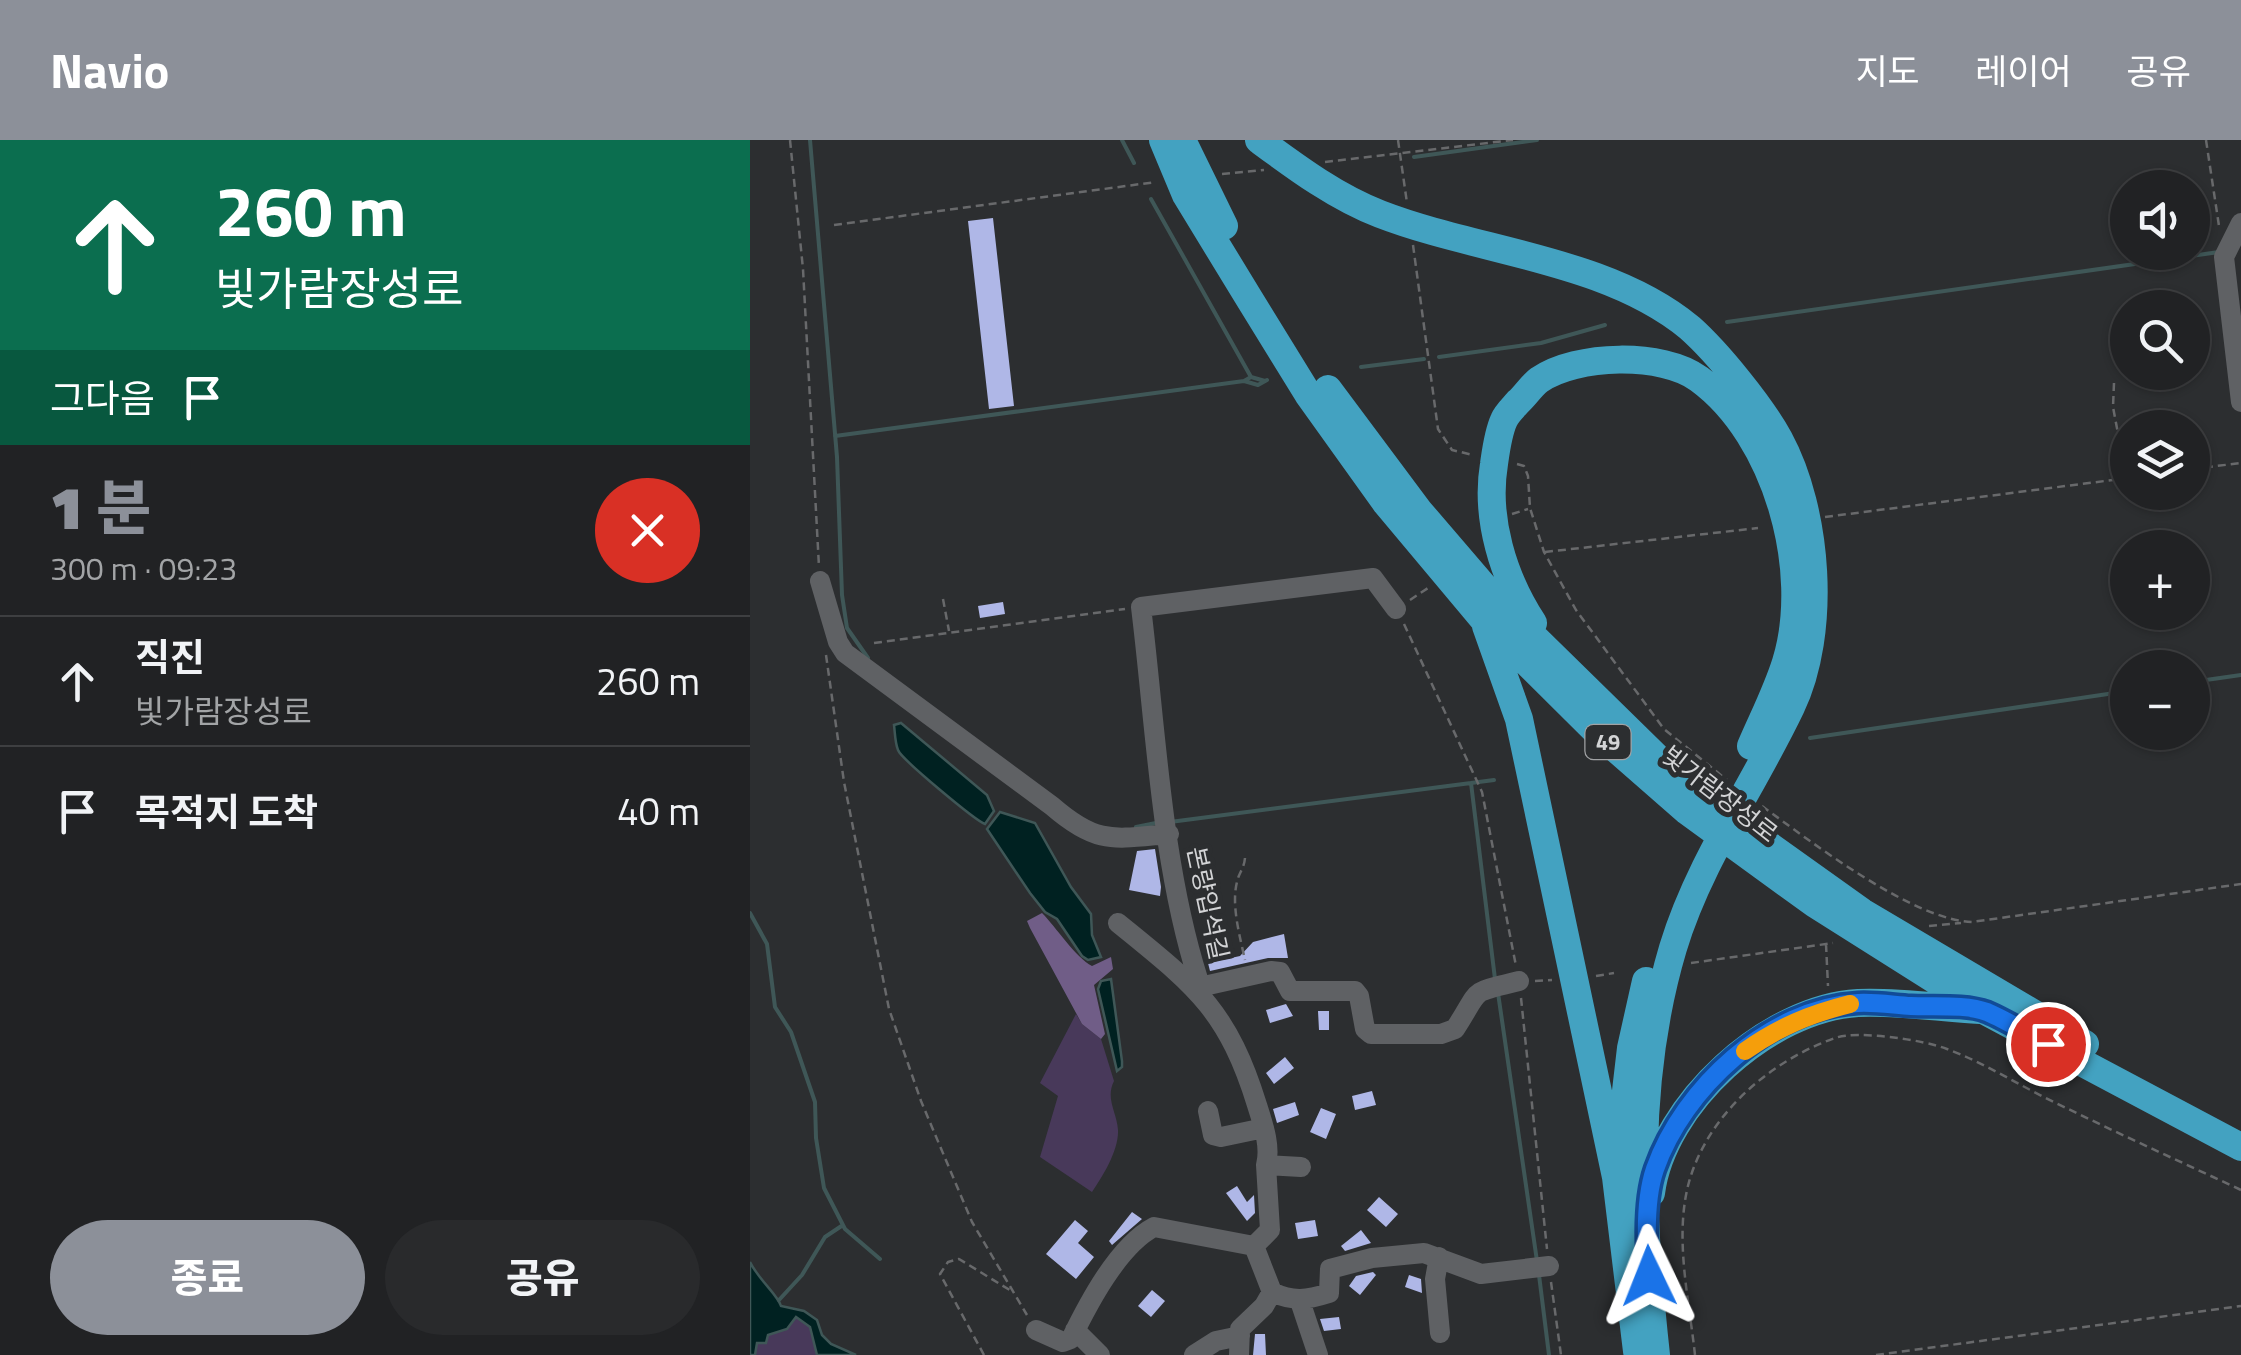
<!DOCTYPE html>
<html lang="ko">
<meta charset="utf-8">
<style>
:root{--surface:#212224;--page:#292a2c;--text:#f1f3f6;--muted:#a2a4a6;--line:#3e3f41;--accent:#8c9099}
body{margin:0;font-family:"Titillium Web","Noto Sans KR",sans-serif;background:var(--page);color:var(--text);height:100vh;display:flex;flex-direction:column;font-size:38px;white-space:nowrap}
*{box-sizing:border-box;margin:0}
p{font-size:32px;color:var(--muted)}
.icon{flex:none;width:55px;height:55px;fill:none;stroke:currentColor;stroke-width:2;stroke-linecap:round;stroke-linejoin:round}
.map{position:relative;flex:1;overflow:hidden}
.details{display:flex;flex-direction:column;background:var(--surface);width:750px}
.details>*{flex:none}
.hud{background:#0b6e4f;color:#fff;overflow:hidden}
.buttons{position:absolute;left:1360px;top:30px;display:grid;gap:20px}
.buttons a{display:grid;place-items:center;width:100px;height:100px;border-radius:50%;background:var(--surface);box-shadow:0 2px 8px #0004,0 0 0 2px var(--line);font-size:50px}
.pin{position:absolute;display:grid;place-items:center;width:85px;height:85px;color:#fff;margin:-42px;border:5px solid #fff;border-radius:50%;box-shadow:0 2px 10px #0007}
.me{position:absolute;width:110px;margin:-55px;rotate:358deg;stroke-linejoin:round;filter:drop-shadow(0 0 8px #0008)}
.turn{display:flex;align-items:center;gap:35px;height:210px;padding:0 50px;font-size:45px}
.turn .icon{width:130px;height:130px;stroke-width:2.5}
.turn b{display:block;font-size:70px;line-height:85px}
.then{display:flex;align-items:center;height:95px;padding:0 50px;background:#0003;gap:20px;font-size:38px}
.round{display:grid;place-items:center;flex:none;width:105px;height:105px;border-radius:52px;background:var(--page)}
.overview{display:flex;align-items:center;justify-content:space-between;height:170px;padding:0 50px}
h1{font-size:60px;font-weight:800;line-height:75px;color:var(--accent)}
.button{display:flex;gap:20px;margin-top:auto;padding:20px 50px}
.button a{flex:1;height:115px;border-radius:60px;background:var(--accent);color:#fff;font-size:40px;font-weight:800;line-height:115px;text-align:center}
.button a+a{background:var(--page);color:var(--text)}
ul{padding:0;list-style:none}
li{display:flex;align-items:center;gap:30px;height:130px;padding:0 50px;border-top:2px solid var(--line)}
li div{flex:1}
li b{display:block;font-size:38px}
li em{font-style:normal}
header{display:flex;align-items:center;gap:60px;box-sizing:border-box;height:140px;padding:0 50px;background:var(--accent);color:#fff}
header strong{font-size:48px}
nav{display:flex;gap:55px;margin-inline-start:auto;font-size:35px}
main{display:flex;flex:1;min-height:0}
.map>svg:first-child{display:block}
.green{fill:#48395a}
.forest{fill:#705d87}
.water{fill:#002121;stroke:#3f5757;stroke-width:2.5}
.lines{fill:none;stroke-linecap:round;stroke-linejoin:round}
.stream{stroke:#3f5757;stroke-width:4}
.building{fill:#afb7e7}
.path{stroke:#68696b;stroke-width:2.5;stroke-dasharray:8 5;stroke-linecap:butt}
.minor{stroke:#5f6164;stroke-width:20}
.highway{stroke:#43a2c1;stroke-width:28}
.route-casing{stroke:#114b97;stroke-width:25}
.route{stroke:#1a73e8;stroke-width:18}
.slow{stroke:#f59e0b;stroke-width:18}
.labels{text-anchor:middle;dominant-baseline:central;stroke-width:10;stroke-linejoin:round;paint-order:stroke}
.shield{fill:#2c2e30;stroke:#a1a2a4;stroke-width:2.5}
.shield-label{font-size:22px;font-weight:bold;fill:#d3d4d6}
.street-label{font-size:25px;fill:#d3d4d6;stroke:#2c2e30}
</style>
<header>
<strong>Navio</strong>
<nav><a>지도</a><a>레이어</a><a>공유</a></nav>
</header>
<main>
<section class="details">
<div class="hud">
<div class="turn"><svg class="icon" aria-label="ahead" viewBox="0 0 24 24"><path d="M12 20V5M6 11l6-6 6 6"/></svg><div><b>260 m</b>빛가람장성로</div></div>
<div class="then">그다음<svg class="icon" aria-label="arrive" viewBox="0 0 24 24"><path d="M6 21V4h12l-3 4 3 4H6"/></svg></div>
</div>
<div class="overview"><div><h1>1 분</h1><p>300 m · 09:23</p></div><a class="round" style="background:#d93025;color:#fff"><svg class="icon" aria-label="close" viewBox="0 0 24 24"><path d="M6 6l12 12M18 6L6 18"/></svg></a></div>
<ul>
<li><svg class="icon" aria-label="ahead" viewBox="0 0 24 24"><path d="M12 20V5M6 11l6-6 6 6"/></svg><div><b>직진</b><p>빛가람장성로</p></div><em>260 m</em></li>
<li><svg class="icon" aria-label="arrive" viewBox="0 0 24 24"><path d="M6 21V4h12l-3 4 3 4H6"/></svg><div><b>목적지 도착</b></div><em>40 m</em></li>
</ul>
<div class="button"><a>종료</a><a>공유</a></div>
</section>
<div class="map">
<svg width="1491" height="1215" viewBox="0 0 1491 1215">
<rect width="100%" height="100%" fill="#2c2e30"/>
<path class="green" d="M326,874L332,884L351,899L364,941C355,959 367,972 368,990C369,1010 353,1036 342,1052L290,1017L308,956L290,943Z
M46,1177L60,1187L67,1215H5L7,1203C21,1192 35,1192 46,1177Z"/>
<path class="forest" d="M292,773C306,787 326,818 342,826L361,817L363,829L344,845L355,894L351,899L332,884L280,788L277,781Z"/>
<path class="water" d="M151,583L237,655L244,671L235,684C226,681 151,619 148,610C145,603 145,593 144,585Z
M250,672L285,683L321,747L341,774L342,795L351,817L338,820L332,816L307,779L295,772L280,753L237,689Z
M361,839L372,921V927L367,931L348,849L351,841Z
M0,1122C8,1139 28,1155 31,1166L54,1171L67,1180L72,1195L81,1204L106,1215H67L60,1187L46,1177L37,1189L18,1195L16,1203H7L5,1215H0Z"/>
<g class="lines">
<path class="stream" d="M60,0L87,317L92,455L97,488L118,518
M372,0L384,23
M664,17L787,0
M401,59L501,237
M977,182L1469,112
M689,217L791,203L855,185
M611,227L674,219
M494,241L501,237L515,241
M85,296L494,241L508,245L517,240
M1442,542L1491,535
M1060,598L1378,551
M721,643L744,640
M420,682L721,643L745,839
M386,687L406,683
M0,773L17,804L25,867L41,892L65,962L66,998L74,1048L95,1089L130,1119
M748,853L787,1121
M789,1135L799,1215
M29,1160L52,1135L75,1097L93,1085"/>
</g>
<path class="building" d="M243,78L264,266L239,269L218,81Z
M253,462L255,474L230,478L228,466Z
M405,709L411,747L410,756L379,750L387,711Z
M534,794L538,818H518L460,831L458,823L490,816L503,802Z
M536,864L543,876L520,883L516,870Z
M568,871H579V890H569Z
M535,917L544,928L524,944L516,933Z
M622,951L626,965L605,970L602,956Z
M545,962L549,975L527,983L523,969Z
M571,968L586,974L576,999L560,992Z
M487,1046L497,1062L504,1055L505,1073L497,1081L476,1053Z
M629,1057L648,1074L636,1087L617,1070Z
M382,1072L392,1079L362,1105L359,1101Z
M325,1080L338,1091L328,1103L344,1117L326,1139L296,1114Z
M565,1080L568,1096L548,1099L545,1083Z
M611,1090L621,1103L595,1111L591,1106Z
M623,1132L626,1135L610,1155L599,1146L606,1136Z
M659,1135L671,1139L672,1153L655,1147Z
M402,1150L415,1161L401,1177L388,1166Z
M589,1177L591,1189L574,1191L570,1179Z
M505,1194H515L516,1215H503Z"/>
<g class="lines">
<path class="path" d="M40,0L53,129L69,427
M648,0L657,63
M1456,0L1469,86
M575,22L763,0
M472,34L514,30
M84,85L406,42
M663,105L688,289L702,310L723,315
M1364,243L1363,267L1376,336
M767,324L774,326L778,336L780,368L794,412L826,470L914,589L977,640
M1442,329L1491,323
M762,374L778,369
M1075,377L1378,338
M795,412L1008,388
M193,459L199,491
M660,460L678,448
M654,484L732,652L766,826
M124,503L375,469
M76,515L94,642L139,869L171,961L222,1082L277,1175
M1012,666C1061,702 1163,780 1222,782L1491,744
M495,718C494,729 489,732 487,742C481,765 490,797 495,820
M1179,786L1211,783
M1076,804L1078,846
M941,823L1083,803
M846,836L864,833
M785,841L802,840
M771,858L797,1109
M801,1142L811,1215
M234,1215L190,1134L198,1122L209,1119L263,1152
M945,1215C939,1159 924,1097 939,1042C958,974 1020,921 1085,898C1108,890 1174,900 1197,909C1235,923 1270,946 1306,963C1367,993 1429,1021 1491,1050
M1126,1215L1491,1166"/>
<path class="minor" d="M1491,83L1474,117L1491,262
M70,441L88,502L95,513L302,666C347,705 363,699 419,694
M646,469L623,438L391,467C406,589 411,722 448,839L445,848L521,831L530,832L540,851H605L609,856L615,889L621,894H691L705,889C733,846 717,854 769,841
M368,783C444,845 477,868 507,965C513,984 521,1006 516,1025L520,1090L504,1106L522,1152C543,1162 557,1160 579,1153L580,1129L622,1118L674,1113L731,1134L799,1126
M458,971L463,995L471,997L514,988
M516,1025L551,1027
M689,1117L685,1139L690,1193
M550,1161L568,1215
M286,1190L313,1202L321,1199C338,1164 368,1106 404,1087L504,1106
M325,1190L350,1215
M444,1215L466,1201L490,1196
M489,1215L490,1189L514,1166L522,1152"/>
<path class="highway" d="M413,0L436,55L497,155L558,254L636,363L734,480L849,594L937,671L1065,764L1233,870L1491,1007
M432,0L474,86
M509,0C547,28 586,57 630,74C728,112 857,119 940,188C968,213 1011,266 1029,299C1068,371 1077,492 1041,567C1003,647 949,722 923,808C883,942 891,1078 906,1215
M578,249L669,371L742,456L936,646L1112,772L1335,904
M783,483C753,437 735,378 744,324C746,310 748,293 754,280C757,273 763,268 768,262C775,256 781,246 789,240C826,214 913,212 949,239C1027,296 1064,431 1036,522C1027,551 1013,578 1001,606
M736,486L769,579L866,1037L887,1211
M866,1037L881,908L896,841
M901,1053C912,964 1018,868 1108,863C1148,861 1190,868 1230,870"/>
</g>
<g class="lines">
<g class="route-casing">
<path id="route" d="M899,1136C896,1103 894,1061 905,1029C933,949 1019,868 1108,863C1125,862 1144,865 1161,866C1184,867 1216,864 1237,872C1258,881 1278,894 1298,904"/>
</g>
<use href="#route" class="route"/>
<path class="slow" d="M995,911C1029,887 1060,874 1100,864"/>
</g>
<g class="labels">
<rect class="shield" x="835.5" y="585" width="45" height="34" rx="8"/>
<g class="shield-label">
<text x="858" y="602">49</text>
</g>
<g class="street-label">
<text transform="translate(970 654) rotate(38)">빛가람장성로</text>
<text transform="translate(458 763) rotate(78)">본량입석길</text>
</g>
</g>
</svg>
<div class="buttons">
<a><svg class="icon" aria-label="sound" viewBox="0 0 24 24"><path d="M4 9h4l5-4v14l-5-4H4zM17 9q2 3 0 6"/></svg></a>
<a><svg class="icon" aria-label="search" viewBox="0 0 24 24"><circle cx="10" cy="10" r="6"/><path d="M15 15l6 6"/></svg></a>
<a><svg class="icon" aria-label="layers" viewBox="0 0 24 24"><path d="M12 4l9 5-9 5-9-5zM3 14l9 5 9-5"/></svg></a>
<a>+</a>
<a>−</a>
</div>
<div class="pin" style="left:1298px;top:904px;background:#d93025"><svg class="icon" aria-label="arrive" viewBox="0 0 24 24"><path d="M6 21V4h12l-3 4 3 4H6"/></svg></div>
<svg class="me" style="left:899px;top:1136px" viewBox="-20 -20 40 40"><path d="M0-17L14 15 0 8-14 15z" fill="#1a73e8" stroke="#fff" stroke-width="4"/></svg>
</div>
</main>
